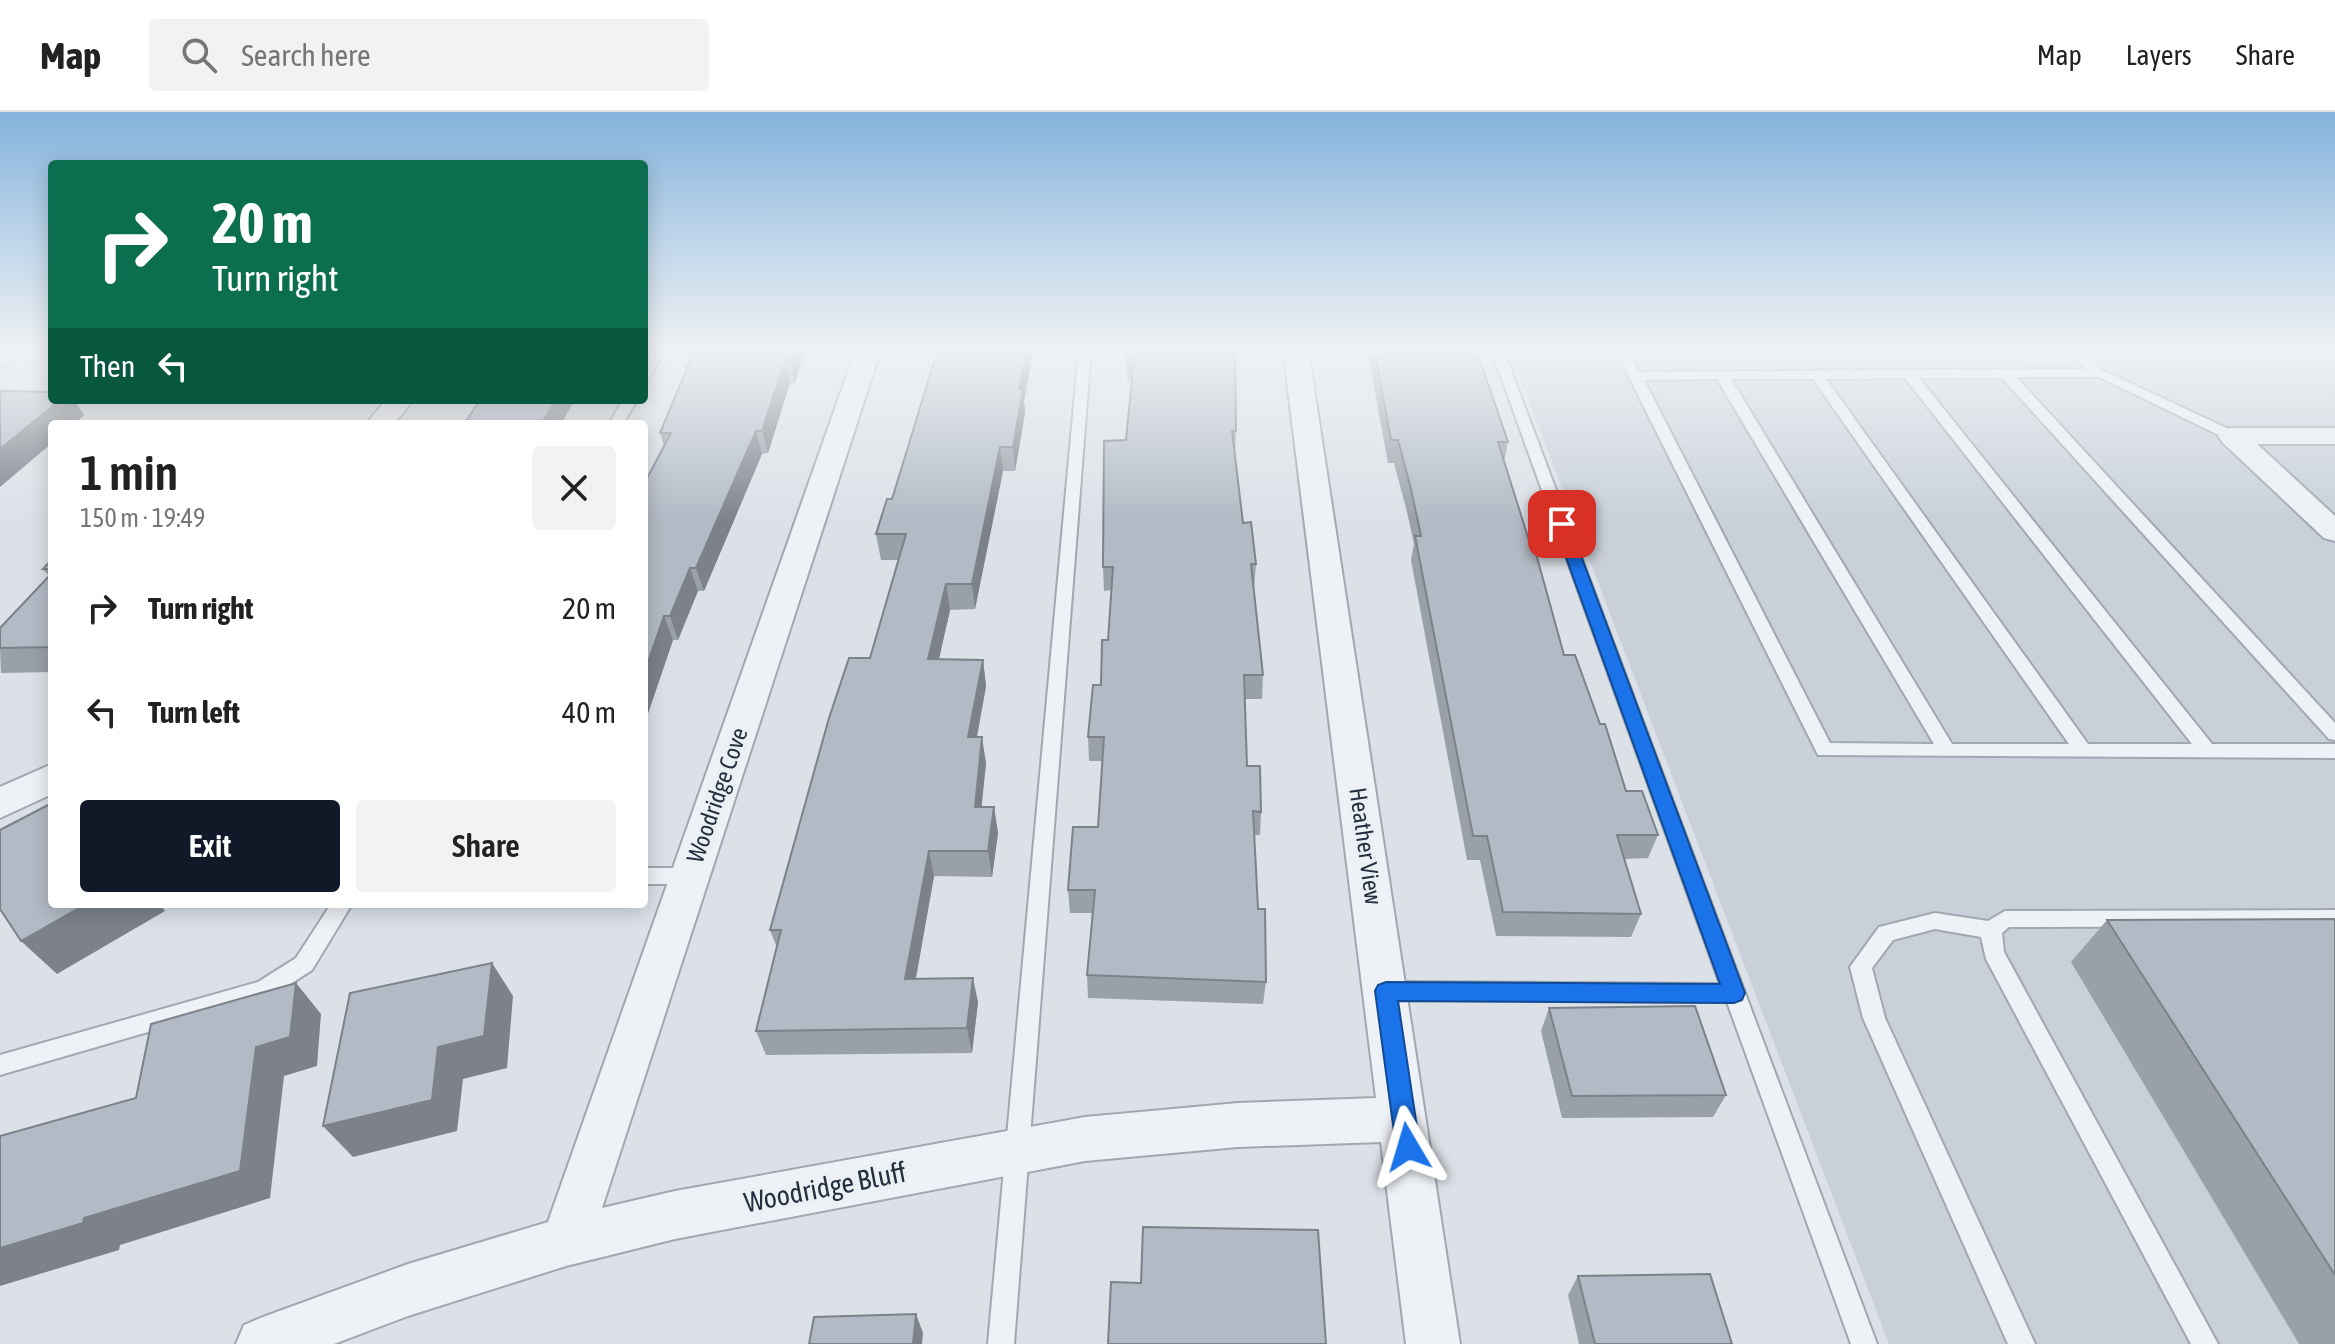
<!DOCTYPE html>
<meta charset="utf-8">
<style>
:root{--surface:#fff;--page:#f2f2f2;--text:#222;--muted:#767676;--line:#e0e0e0;--accent:#111827}
body{margin:0;font-family:"Asap Condensed",sans-serif;background:var(--page);color:var(--text);height:100vh;display:flex;flex-direction:column;font-size:30px;white-space:nowrap}
*{box-sizing:border-box;margin:0}
p{font-size:26px;color:var(--muted)}
.icon{flex:none;width:44px;height:44px;fill:none;stroke:currentColor;stroke-width:2;stroke-linecap:round;stroke-linejoin:round}
.map{position:relative;flex:1;overflow:hidden}
.side{position:absolute;left:48px;top:308px;width:600px;height:488px;display:flex;flex-direction:column;background:var(--surface);border-radius:8px;box-shadow:0 4px 20px #0003}
.side>*{flex:none}
.banner{position:absolute;left:48px;top:48px;width:600px;height:244px;border-radius:8px;box-shadow:0 4px 20px #0003;background:#0b6e4f;color:#fff;overflow:hidden}
.pin{position:absolute;display:grid;place-items:center;width:68px;height:68px;color:#fff;margin:-34px;border-radius:16px;box-shadow:0 4px 12px #0006}
.me{position:absolute;width:88px;margin:-44px;rotate:353deg;stroke-linejoin:round;filter:drop-shadow(0 0 6px #0008)}
.turn{display:flex;align-items:center;gap:28px;height:168px;padding:0 32px;font-size:36px}
.turn .icon{width:104px;height:104px;stroke-width:2.5}
.turn b{display:block;font-size:56px;line-height:68px}
.then{display:flex;align-items:center;height:76px;padding:0 32px;background:#0003;gap:16px;font-size:30px}
.round{display:grid;place-items:center;flex:none;width:84px;height:84px;border-radius:8px;background:var(--page)}
.overview{display:flex;align-items:center;justify-content:space-between;height:136px;padding:0 32px}
h1{font-size:48px;font-weight:600;line-height:60px}
.button{display:flex;gap:16px;margin-top:auto;padding:16px 32px}
.button a{flex:1;height:92px;border-radius:8px;background:var(--accent);color:#fff;font-size:32px;font-weight:600;line-height:92px;text-align:center}
.button a+a{background:var(--page);color:var(--text)}
ul{padding:0;list-style:none}
li{display:flex;align-items:center;gap:24px;height:104px;padding:0 32px}
li div{flex:1}
li b{display:block;font-size:30px}
li em{font-style:normal}
header{display:flex;align-items:center;gap:48px;box-sizing:border-box;height:112px;padding:0 40px;background:var(--surface);border-bottom:2px solid var(--line)}
header strong{font-size:38px}
nav{display:flex;gap:44px;margin-inline-start:auto;font-size:28px}
.search{width:560px;height:72px;background:var(--page);display:flex;align-items:center;gap:20px;box-sizing:border-box;padding:0 28px;border-radius:8px;color:var(--muted);font-size:30px}
.map>svg:first-child{display:block}
.built{fill:#c9d0da}
.lines{fill:none;stroke-linecap:round;stroke-linejoin:round}
.lane-casing{stroke:#a0a8b1;stroke-width:4}
.street-casing{stroke:#a0a8b1;stroke-width:4}
.lane{fill:#eef1f5;fill-rule:evenodd}
.street{fill:#eef1f5;fill-rule:evenodd}
.wall{fill:#99a0a9}
.shaded-wall{fill:#7d828a}
.building{fill:#b2bac5;stroke:#7d828a;stroke-width:2}
.route{fill:#1a73e8;stroke:#114b97;stroke-width:2}
.labels{text-anchor:middle;dominant-baseline:central;stroke-width:8;stroke-linejoin:round;paint-order:stroke}
.street-label{font-size:24px;fill:#242f3f;stroke:#ebf0f5}
.near-street-label{font-size:28px;fill:#242f3f;stroke:#ebf0f5}
</style>
<header>
<strong>Map</strong>
<div class="search"><svg class="icon" aria-label="search" viewBox="0 0 24 24"><circle cx="10" cy="10" r="6"/><path d="M15 15l6 6"/></svg>Search here</div>
<nav><a>Map</a><a>Layers</a><a>Share</a></nav>
</header>
<div class="map">
<svg width="2335" height="1232" viewBox="0 0 2335 1232">
<rect width="100%" height="100%" fill="#dbe1e7"/>
<path class="built" d="M1509,237H2335V1232H1889Z"/>
<g class="lines">
<g class="lane-casing">
<path id="lane" d="M653,237H665L649,266L644,267V252Z
M1079,237H1091L1014,1232H988Z
M1491,237H1503L1877,1232H1851L1727,890L1386,888L1378,886L1375,879L1378,872L1386,870L1720,872Z
M1615,237H1627L1639,260L2086,257L2068,237H2081L2100,257L2237,321V327H2227L2099,265H2016L2335,611V628L2329,627L2002,266H1919L2212,632H2335V646L1818,643ZM1905,266L2192,632H2088L1826,267ZM1717,267L1934,632L1830,631L1644,268ZM1731,267H1813L2069,632H1952Z
M623,288H637L623,312H609Z
M644,756H689L696,758L699,764L696,770L689,772H644Z
M331,792H352L312,858L272,884L0,963V943L258,870L296,846Z
M2335,798V814L2009,815L2002,821L2004,840L2218,1232H2191L1986,847L1981,825L1935,817L1893,828L1872,856L1885,906L2035,1232H2008L1863,906L1850,855L1879,815L1935,801L1988,809L2005,799Z"/>
</g>
<g class="street-casing">
<path id="street" d="M0,237H27L9,252L0,255Z
M856,237H881L602,1096L675,1079L1085,1005L1238,991L1376,986L1283,237H1308L1460,1232H1406L1381,1030L1238,1035L1085,1049L675,1127L566,1154L408,1204L334,1232H236L244,1213L263,1205L408,1152L548,1110Z
M386,288H413L394,312H366Z
M2232,316H2335V332H2257L2335,404V429L2324,426L2222,330L2218,324L2222,318Z
M52,652V682L0,706V675Z"/>
</g>
<use href="#lane" class="lane"/>
<use href="#street" class="street"/>
</g>
<path class="wall" d="M805,237L795,271H790L768,341L762,342L704,479H698L678,528H673L644,613V372L664,334L660,321Z
M938,237H1034L1024,289L1025,301L1015,359H1003L975,497L950,498L939,547L983,548L986,574L977,625L986,651L981,695H994L998,721L992,765L934,764L916,867L978,890L972,941L766,943L756,919L777,836L770,818L870,546L899,448H881L876,422L892,387Z
M1127,237L1236,319L1235,342L1243,411L1256,452L1254,476L1263,563L1262,587H1245L1247,654L1261,700L1260,723H1254L1258,797L1266,870L1263,892L1088,886L1087,863L1092,801H1070L1068,778L1098,715L1102,649H1089L1088,625L1101,573L1108,528L1112,478L1104,479L1103,455L1126,328L1132,268H1127Z
M1370,237H1374L1508,330L1504,349L1564,543L1600,612L1626,679L1658,723L1648,746L1624,747L1641,802L1631,825L1496,824L1480,748H1467L1411,448L1414,432L1407,400L1394,351H1388L1369,247Z
M52,447V560L1,561L0,536L49,464L43,457Z
M2335,807V1232H2299L2071,850L2107,808Z
M1549,896L1726,983L1713,1005L1562,1006L1541,919Z
M1578,1164L1732,1232H1579L1568,1183Z"/>
<path class="shaded-wall" d="M794,237H805L795,271L790,249Z
M1027,237H1034L1024,289L1025,301L1015,359L1013,335L1019,277Z
M785,249L790,271L768,341L762,319Z
M60,288H74L84,303L74,312H52V331L0,375V337Z
M556,288H575L561,312H541Z
M756,319L762,342L704,479L696,456Z
M1000,335L1003,359L975,497L972,472Z
M690,456L698,479L678,528L670,504Z
M946,472L950,498L933,573L928,547Z
M664,504L673,528L644,613V562Z
M983,548L986,574L972,651L968,625Z
M982,625L986,651L979,721L975,695Z
M994,695L998,721L992,765L988,739Z
M929,739L934,764L911,892L905,867Z
M86,792H160L165,799L57,862L21,829Z
M492,851L513,884L507,956L463,967L457,1019L353,1045L323,1014Z
M973,866L978,890L972,941L967,916Z
M296,871L321,902L317,954L284,964L270,1086L120,1133L119,1138L0,1174V1136L84,1106L256,935Z
M916,1202L923,1221L922,1232H913Z"/>
<path class="building" d="M695,237H794L790,249H785L762,319H756L696,456H690L670,504H664L644,562V372L671,321H660Z
M938,237H1027L1019,277H1023L1013,335H1000L972,472H946L928,547L983,548L968,625H982L975,695H994L988,739H929L905,867L973,866L967,916L756,919L781,818H770L829,606L849,546H870L906,422H876L887,387H892Z
M1127,237H1235L1236,319H1232L1243,411L1251,410L1256,452H1251L1263,563H1244L1247,654H1260L1261,700L1253,699L1258,797H1265L1266,870L1087,863L1095,778H1068L1073,715H1098L1104,625H1088L1093,573H1101L1102,528H1108L1113,455H1103L1104,329L1126,328L1134,246H1126Z
M1374,237H1476L1508,330H1498L1532,438H1535L1564,543H1575L1600,612H1605L1626,679H1642L1658,723H1617L1641,802L1503,800L1487,724H1473L1415,424H1421L1411,377L1398,328H1391Z
M1,279L52,280V288H60L0,337V280Z
M480,288H556L541,312H464Z
M52,447V457H43Z
M52,461V535L0,536V516Z
M52,691V792H86L21,829L0,797V718Z
M2335,807V1163L2107,808Z
M492,851L484,924L438,935L432,988L323,1014L350,881Z
M296,871L290,925L256,935L240,1059L84,1106L83,1111L0,1136V1024L136,986L151,912Z
M1695,894L1726,983L1572,984L1549,896Z
M1143,1115L1318,1118L1326,1232H1108L1111,1170L1141,1171Z
M1710,1162L1732,1232H1595L1578,1164Z
M916,1202L913,1232H809L814,1205Z"/>
<linearGradient id="sky" x2="0" y2="1"><stop stop-color="#85b3dd"/><stop offset="0.58" stop-color="#eff2f4"/><stop offset="1" stop-color="#eff2f4" stop-opacity="0"/></linearGradient>
<rect width="2335" height="409" fill="url(#sky)"/>
<path class="route" d="M1562,408L1569,412L1745,881L1742,888L1734,891L1398,889L1420,1035L1416,1043L1408,1047L1399,1043L1396,1035L1375,879L1378,873L1386,870L1720,872L1554,412Z"/>
<g class="labels">
<g class="street-label">
<text transform="translate(717 683) rotate(-71)">Woodridge Cove</text>
<text transform="translate(1366 734) rotate(82)">Heather View</text>
</g>
<g class="near-street-label">
<text transform="translate(825 1075) rotate(-11)">Woodridge Bluff</text>
</g>
</g>
</svg>
<div class="pin" style="left:1562px;top:412px;background:#d93025"><svg class="icon" aria-label="arrive" viewBox="0 0 24 24"><path d="M6 21V4h12l-3 4 3 4H6"/></svg></div>
<svg class="me" style="left:1408px;top:1035px" viewBox="-20 -20 40 40"><path d="M0-17L14 15 0 8-14 15z" fill="#1a73e8" stroke="#fff" stroke-width="4"/></svg>
<div class="banner">
<div class="turn"><svg class="icon" aria-label="right" viewBox="0 0 24 24"><path d="M7 20v-9h11M14 6l5 5-5 5"/></svg><div><b>20 m</b>Turn right</div></div>
<div class="then">Then<svg class="icon" aria-label="left" viewBox="0 0 24 24"><path d="M17 20v-9H6M10 6l-5 5 5 5"/></svg></div>
</div>
<section class="side">
<div class="overview"><div><h1>1 min</h1><p>150 m · 19:49</p></div><a class="round"><svg class="icon" aria-label="close" viewBox="0 0 24 24"><path d="M6 6l12 12M18 6L6 18"/></svg></a></div>
<ul>
<li><svg class="icon" aria-label="right" viewBox="0 0 24 24"><path d="M7 20v-9h11M14 6l5 5-5 5"/></svg><div><b>Turn right</b></div><em>20 m</em></li>
<li><svg class="icon" aria-label="left" viewBox="0 0 24 24"><path d="M17 20v-9H6M10 6l-5 5 5 5"/></svg><div><b>Turn left</b></div><em>40 m</em></li>
</ul>
<div class="button"><a>Exit</a><a>Share</a></div>
</section>
</div>
